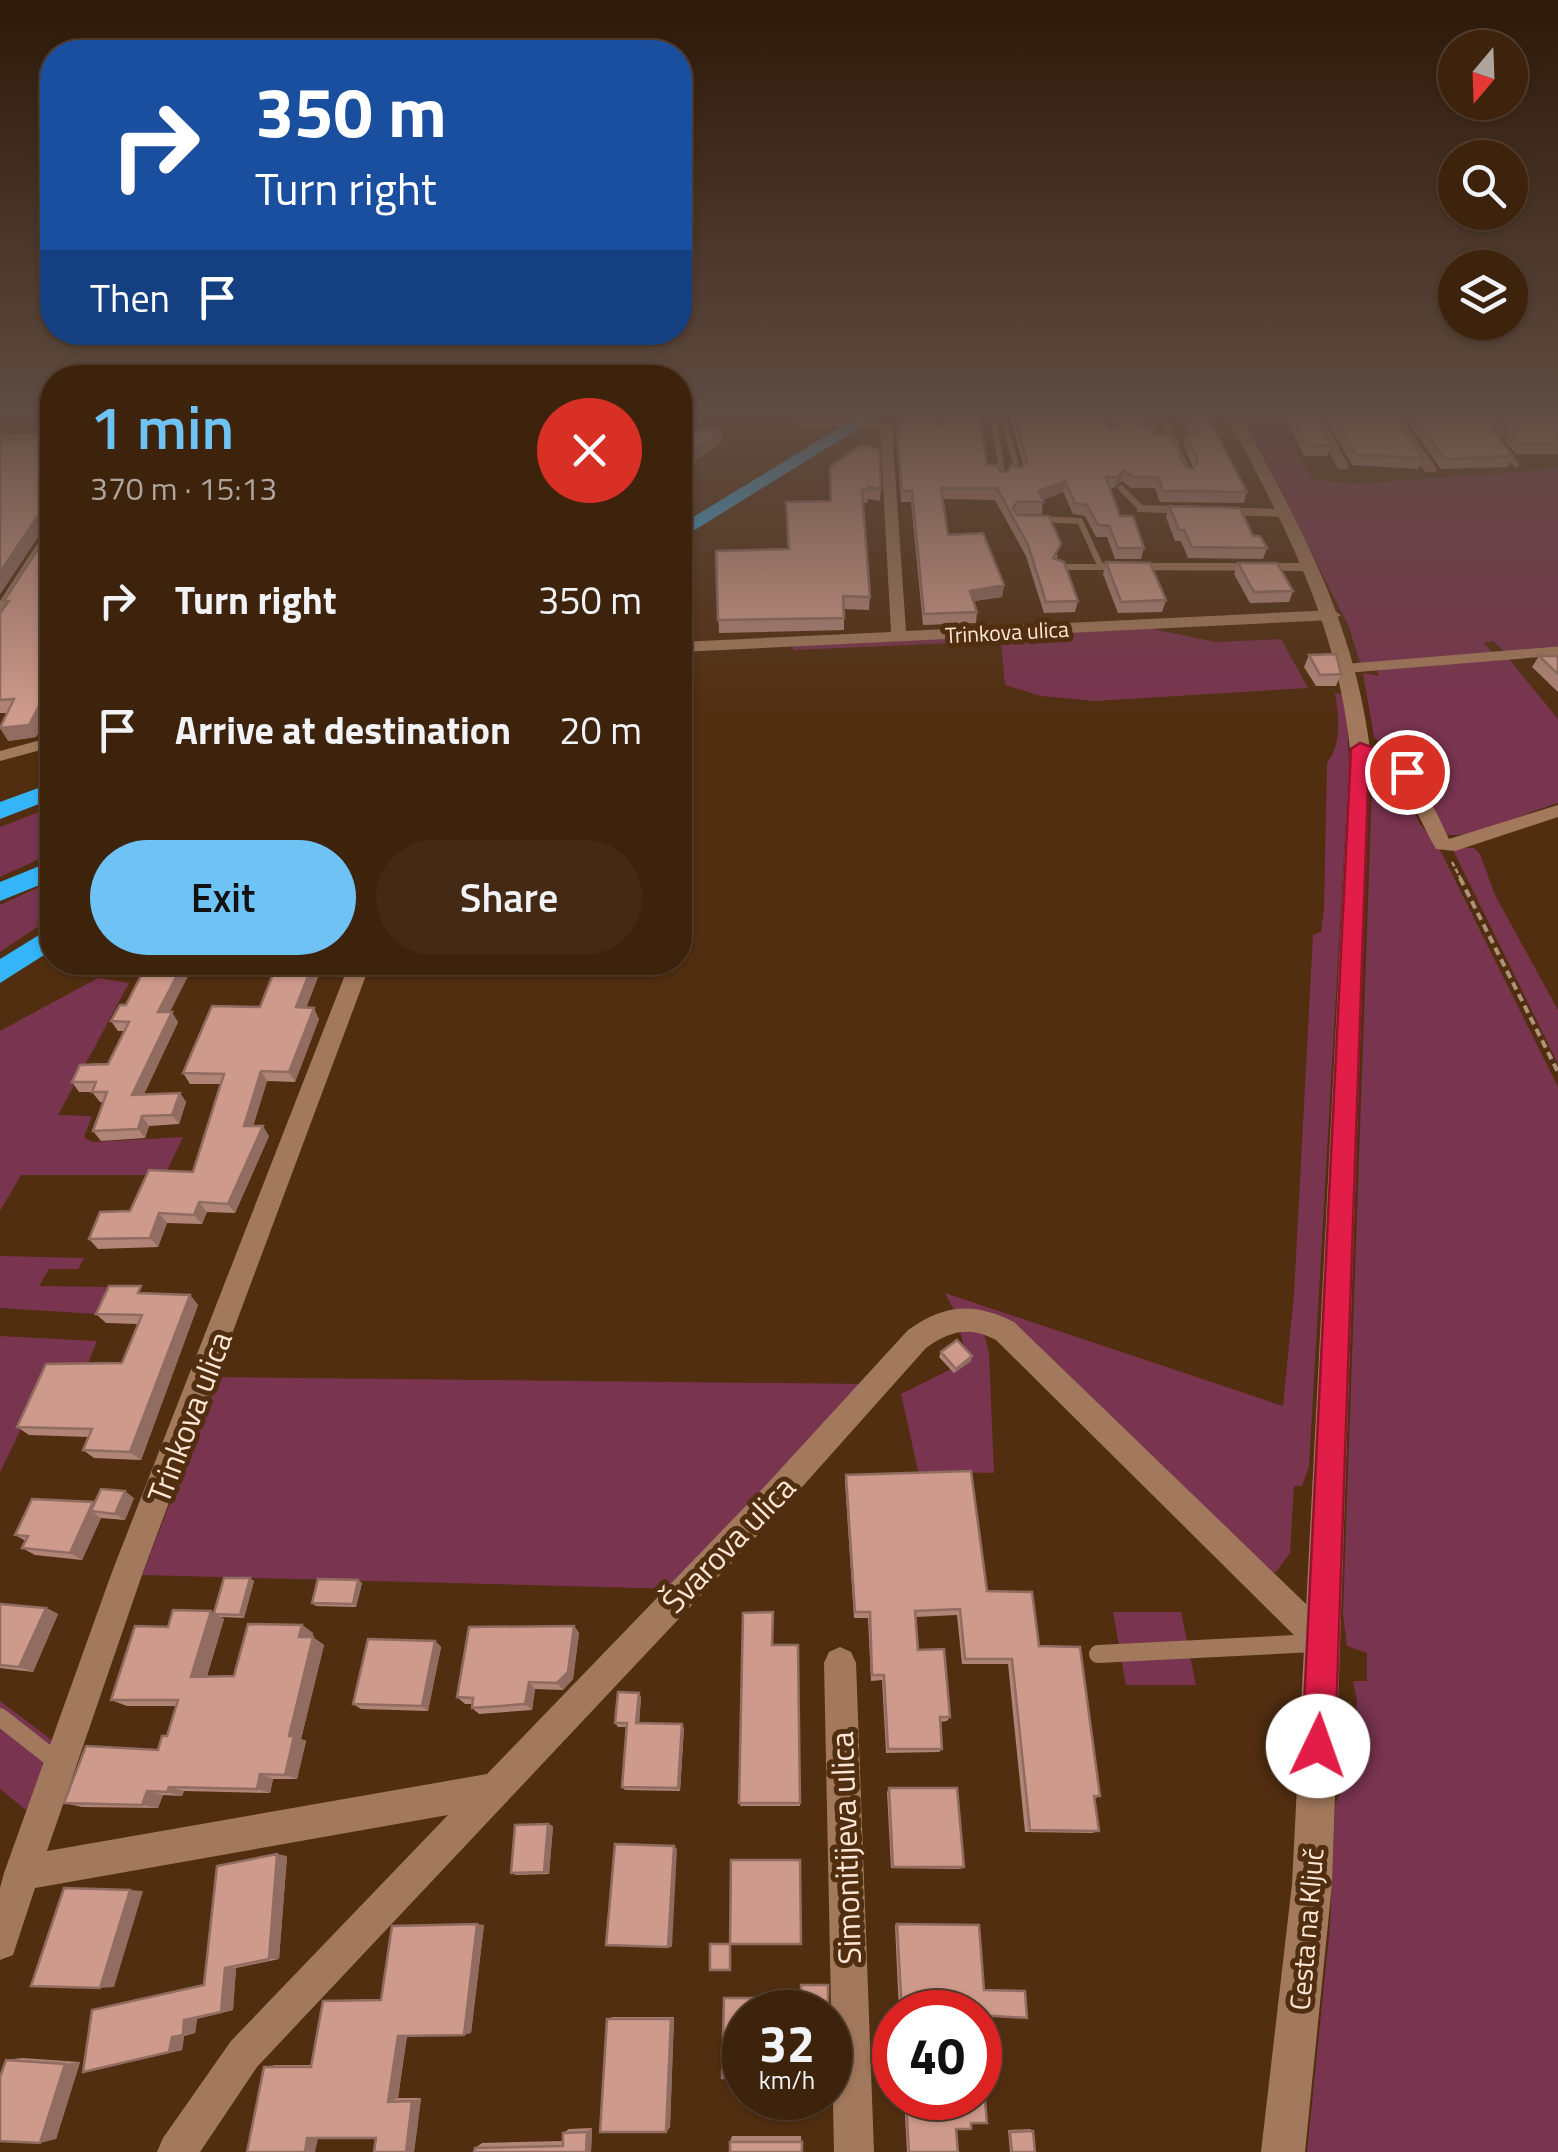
<!DOCTYPE html>
<meta charset="utf-8">
<style>
:root{--surface:#3d220c;--page:#442a15;--text:#f1f3f6;--muted:#ada49d;--line:#563f2d;--accent:#6fc2f4}
body{margin:0;font-family:"Titillium Web",sans-serif;background:var(--page);color:var(--text);height:100vh;display:flex;flex-direction:column;font-size:38px;white-space:nowrap}
*{box-sizing:border-box;margin:0}
p{font-size:32px;color:var(--muted)}
.icon{flex:none;width:55px;height:55px;fill:none;stroke:currentColor;stroke-width:2;stroke-linecap:round;stroke-linejoin:round}
.map{position:relative;flex:1;overflow:hidden}
.panel{position:absolute;left:40px;top:365px;width:652px;height:610px;display:flex;flex-direction:column;background:var(--surface);border-radius:40px;box-shadow:0 2px 8px #0004,0 0 0 2px var(--line)}
.panel>*{flex:none}
.banner{position:absolute;left:40px;top:40px;width:652px;height:305px;border-radius:40px;box-shadow:0 2px 8px #0004,0 0 0 2px var(--line);background:#1a4fa0;color:#fff;overflow:hidden}
.needle{width:65px;rotate:199deg}
.buttons{position:absolute;left:1438px;top:30px;display:grid;gap:20px}
.buttons a{display:grid;place-items:center;width:90px;height:90px;border-radius:50%;background:var(--surface);box-shadow:0 2px 8px #0004,0 0 0 2px var(--line);font-size:50px}
.speed{position:absolute;left:722px;top:1990px;display:flex;gap:20px;font-size:50px;font-weight:700;text-align:center}
.speed>*{display:grid;place-content:center;width:130px;height:130px;border-radius:50%;background:var(--surface);box-shadow:0 2px 8px #0004,0 0 0 2px var(--line);line-height:1}
.speed small{font-size:25px;font-weight:400}
.speed .limit{border:15px solid #d22;background:#fff;color:#111}
.pin{position:absolute;display:grid;place-items:center;width:85px;height:85px;color:#fff;margin:-42px;border:5px solid #fff;border-radius:50%;box-shadow:0 2px 10px #0007}
.me{position:absolute;width:110px;margin:-55px;rotate:3deg;stroke-linejoin:round;filter:drop-shadow(0 0 8px #0008)}
.turn{display:flex;align-items:center;gap:35px;height:210px;padding:0 50px;font-size:45px}
.turn .icon{width:130px;height:130px;stroke-width:2.5}
.turn b{display:block;font-size:70px;line-height:85px}
.then{display:flex;align-items:center;height:95px;padding:0 50px;background:#0003;gap:20px;font-size:38px}
.round{display:grid;place-items:center;flex:none;width:105px;height:105px;border-radius:52px;background:var(--page)}
.overview{display:flex;align-items:center;justify-content:space-between;height:170px;padding:0 50px}
h1{font-size:60px;font-weight:600;line-height:75px;color:var(--accent)}
.button{display:flex;gap:20px;margin-top:auto;padding:20px 50px}
.button a{flex:1;height:115px;border-radius:60px;background:var(--accent);color:#111;font-size:40px;font-weight:600;line-height:115px;text-align:center}
.button a+a{background:var(--page);color:var(--text)}
ul{padding:0;list-style:none}
li{display:flex;align-items:center;gap:30px;height:130px;padding:0 50px}
li div{flex:1}
li b{display:block;font-size:38px}
li em{font-style:normal}
.map>svg:first-child{display:block}
.green{fill:#79344f}
.lines{fill:none;stroke-linecap:round;stroke-linejoin:round}
.path-far1{stroke:#ae927b;stroke-width:2.5;stroke-dasharray:5 2.5;stroke-linecap:butt}
.path{stroke:#ae927b;stroke-width:4;stroke-dasharray:8 5;stroke-linecap:butt}
.lane-far2{stroke:#a2795c;stroke-width:6}
.lane-far1{stroke:#a2795c;stroke-width:9}
.lane{stroke:#a2795c;stroke-width:18}
.street{fill:#a2795c;fill-rule:evenodd}
.secondary{fill:#a2795c;fill-rule:evenodd}
.highway{fill:#35b5f8;fill-rule:evenodd}
.wall{fill:#b18478}
.shaded-wall{fill:#906c61}
.building{fill:#ce9a8b;stroke:#906c61;stroke-width:2.5}
.route{fill:#e11d48;stroke:#92132f;stroke-width:2.5}
.labels{text-anchor:middle;dominant-baseline:central;stroke-width:10;stroke-linejoin:round;paint-order:stroke}
.far-street-label{font-size:22px;fill:#fde6d6;stroke:#512e10}
.street-label{font-size:28px;fill:#fde6d6;stroke:#512e10}
.near-street-label{font-size:32px;fill:#fde6d6;stroke:#512e10}
</style>
<div class="map">
<svg width="1558" height="2152" viewBox="0 0 1558 2152">
<rect width="100%" height="100%" fill="#512e10"/>
<path class="green" d="M1242,413H1273L1313,480L1356,484L1558,469V649L1506,653L1493,641L1484,643L1495,655L1360,663L1349,627Z
M1148,628L1216,642L1281,639L1308,688L1095,701L1041,696L1005,685L1001,641L793,650V646Z
M1508,658L1558,719V803C1526,812 1472,841 1443,834L1414,775L1374,737L1363,673L1379,676L1377,670Z
M1335,693L1346,695L1349,767L1309,1467L1302,1486H1294L1290,1553L1276,1572L1264,1571L1016,1330L955,1312L945,1293L1283,1406L1294,1294L1313,935L1321,932L1324,909L1327,763C1342,743 1339,717 1335,693Z
M1373,759L1397,770L1419,823L1436,842L1558,1087V2152H1307L1330,1926L1335,1804L1347,1781L1353,1750L1357,1701L1353,1681H1367V1653L1347,1646L1343,1614Z
M52,807V853L0,877V827Z
M1456,848H1474L1480,854L1495,895L1558,1010V1064L1454,852Z
M52,881V917L0,952V905Z
M98,978L129,983L58,1115L92,1116L84,1137L92,1142L183,1137L165,1175H21L0,1211V1031Z
M0,1256L84,1258L78,1269H49L39,1286L109,1287L97,1314L0,1308Z
M959,1327L983,1330L989,1353L994,1473L918,1471L901,1394L951,1369L966,1355Z
M0,1336L97,1341L85,1371L25,1421L0,1472Z
M219,1377L866,1384L678,1589L142,1575Z
M1113,1612H1181L1196,1685H1126Z
M0,1701L57,1744L31,1814L0,1789Z"/>
<g class="lines">
<path class="path-far1" d="M1452,862L1462,881"/>
<path class="path" d="M1460,878L1558,1072"/>
<path class="lane-far2" d="M935,413L938,429
M984,413L994,423L1003,477
M1002,413L1018,472
M1100,413L1110,434
M1162,413L1184,464
M1486,413L1504,434L1492,435L1516,465
M1144,433L1154,425L1147,413
M1121,488L1142,509
M1037,519L1080,521L1101,567H1057"/>
<path class="lane-far1" d="M1351,668L1558,651"/>
<path class="lane" d="M1098,1654L1314,1643
M0,1717L56,1761"/>
<path class="street" d="M789,413H801L808,420L875,418L892,428L906,631L1333,610L1341,615L1333,620L680,652V642L891,632L880,430L873,426L807,428L794,424Z
M1308,413H1320L1349,466L1348,469H1338Z
M1385,413H1397L1437,469L1435,472H1425Z
M1142,505L1283,509L1290,513L1283,517L1137,512V506Z
M52,528V542L5,616L0,618V601L47,529Z
M1101,563H1310L1317,567L1310,571L1096,570V564Z
M52,737V747L0,761V751Z
M1360,744C1412,758 1428,794 1449,839L1558,805V817L1455,851L1436,849C1409,802 1410,776 1354,753L1351,749Z
M350,962H371L143,1572L47,1851L487,1774L766,1485L908,1330C945,1304 974,1302 1014,1322L1334,1631L1339,1642L1334,1653L1323,1658L1312,1653L996,1340C968,1326 950,1331 926,1348L786,1505L257,2067L200,2152H157L163,2138L231,2041L448,1815L35,1888L13,1955L0,1960V1888L4,1873L112,1572Z
M840,1647L851,1652L856,1663L874,2152H834L824,1663L829,1652Z"/>
<path class="secondary" d="M1225,413H1239C1299,524 1354,621 1370,749L1332,1884L1305,2152H1261L1292,1884L1350,749C1337,622 1284,524 1225,413Z
M52,433V441L0,443V435Z"/>
<path class="highway" d="M864,413H884L680,539V525Z
M52,783V799L0,819V802Z
M52,861V880L0,901V882Z
M52,927V950L0,983V959Z"/>
</g>
<path class="wall" d="M901,413H931L932,420L987,465L1007,472L1023,466L1011,420L1012,413H1099L1108,428L1114,430L1108,413H1145L1142,426L1154,435L1185,466L1193,468L1184,445L1186,435H1189L1177,414L1205,413L1247,492L1244,503L1160,502L1155,488H1131L1122,481L1114,488H1110L1120,516L1144,548L1141,559H1115L1107,537H1096L1085,516L1073,514L1063,492L1043,500L1042,514H1016L1058,556L1056,559L1078,601L1075,612L1044,613L1026,556L995,500L943,499L948,535L1004,585L1002,597L974,601L977,612L976,623L923,625L911,502H901L896,431L897,421H904Z
M1280,413H1313L1331,446L1327,456H1304L1288,423Z
M1322,413H1391L1423,458L1418,469L1352,465Z
M1402,413H1491V427L1513,456L1508,467L1441,469Z
M1493,413H1558V454H1516L1505,441L1509,430Z
M52,439V707L36,737L8,741L7,713H0V613L6,605L4,601L49,532V525H46L0,594Z
M830,467L881,489L880,501L868,499L867,503H863L870,597L869,610L844,609V630L719,633L716,551L788,549L786,502L830,501Z
M1169,506L1253,536L1267,548L1263,559L1188,558L1181,541H1175L1166,517Z
M1106,562L1166,600L1162,612L1118,613L1103,574Z
M1238,563L1293,591L1289,602L1250,603L1234,574Z
M1309,655L1341,674L1336,686H1316L1304,667Z
M1539,656H1558V692L1532,667Z
M278,962H341L336,977H318L306,1008L319,1019L295,1082L267,1081L253,1126L269,1136L235,1213L207,1212L202,1224L167,1223L158,1247L98,1249L89,1239L130,1211L193,1172L221,1084H190L183,1073L260,1007Z
M192,968L169,1012L178,1022L144,1094L180,1093L186,1102L179,1124L149,1126L145,1138L101,1141L93,1131L104,1102H100L92,1092H79L72,1082L108,1064L124,1031H118L111,1021L126,1005Z
M148,1294L190,1295L198,1305L141,1460L94,1458L83,1450L89,1437L29,1435L17,1427L122,1363L138,1324L106,1323L96,1314Z
M941,1352L971,1361L954,1373L939,1357Z
M846,1475L987,1591L1039,1646L1100,1796L1094,1799L1099,1831L1092,1833L1025,1832L1008,1664H962L957,1615L915,1617L918,1650L950,1717L947,1721L940,1722L942,1749L939,1752L886,1753L882,1680L871,1681L868,1618H854L845,1482Z
M134,1498L125,1520L101,1518L82,1560L35,1555L22,1548L26,1541L15,1535L93,1502Z
M250,1578L254,1581L244,1618L221,1617L224,1619L207,1676H234L302,1625L313,1633L312,1637L324,1645L301,1739L306,1741L297,1779H273L270,1793L184,1791L182,1796L163,1795L158,1808L82,1807L64,1803L158,1750L167,1736L176,1706H127L111,1700L168,1627L214,1613Z
M358,1580L362,1583L356,1607L316,1606L312,1603Z
M0,1604L46,1608L58,1614L33,1672L0,1668Z
M574,1626L579,1633L573,1679L563,1690L535,1689L532,1710L479,1714L472,1708V1704H465L457,1697Z
M435,1641L441,1647L428,1711L361,1709L353,1704Z
M773,1645H798L800,1806H740Z
M641,1697L639,1723L684,1728L680,1791L625,1790L622,1787L627,1727H618L615,1723Z
M889,1788L964,1867L960,1869L891,1868L887,1792Z
M548,1824L553,1826L549,1874L516,1875L511,1873Z
M287,1856L279,1959L236,1968L233,2010L197,2019L195,2033L184,2036L182,2050L83,2072L204,1985Z
M897,1924L980,2012H899L895,1925Z
M484,1925L471,2033L407,2036L398,2098H421L414,2152H374L376,2138L264,2067L276,2065H312L323,2001L381,1999Z
M613,2017H674L670,2127L666,2132L607,2019Z
M22,2058L80,2062L56,2139L6,2060Z
M904,2098H980L971,2123L956,2129L958,2152H907Z
M592,2128L591,2152H474L475,2148L482,2143L563,2141V2133L569,2129Z
M1030,2129L1033,2131L1035,2152H1010L1008,2130Z
M732,2136H801L802,2152L730,2142Z"/>
<path class="shaded-wall" d="M722,430V442L696,460L690,471L680,475V462L695,448Z
M1124,470L1122,481L1114,488L1117,477Z
M1065,481L1063,492L1037,502L1039,491Z
M40,513L46,525L0,594V572Z
M1004,585L1002,597L968,602L970,591Z
M52,681V707L36,737L8,741L0,728Z
M184,962H189L192,968L165,1022L158,1012Z
M332,962H341L336,977L331,967Z
M312,966L318,977L302,1018L296,1007Z
M314,1008L319,1019L295,1082L289,1072Z
M172,1012L178,1022L139,1105L132,1095Z
M261,1071L267,1081L250,1137L244,1126Z
M180,1093L186,1102L179,1124L172,1115Z
M142,1116L149,1126L145,1138L138,1129Z
M263,1126L269,1136L235,1213L228,1204Z
M199,1202L207,1212L202,1224L194,1215Z
M159,1213L167,1223L158,1247L150,1238Z
M190,1295L198,1305L141,1460L130,1452Z
M972,1356L971,1361L954,1373L956,1369Z
M125,1491L134,1498L125,1520L115,1514Z
M93,1502L91,1511L101,1518L82,1560L70,1553Z
M250,1578L254,1581L244,1618L240,1615Z
M358,1580L362,1583L356,1607L353,1604Z
M46,1608L58,1614L33,1672L19,1667Z
M211,1611L224,1619L205,1683L191,1677Z
M302,1625L313,1633L311,1644L299,1637Z
M574,1626L579,1633L573,1679L563,1690L557,1683Z
M313,1637L324,1645L301,1739L306,1741L297,1779L285,1775L289,1736Z
M435,1641L441,1647L428,1711L422,1706Z
M529,1682L535,1689L532,1710L525,1704Z
M639,1693L641,1697L639,1727L636,1723Z
M682,1724L684,1728L680,1791L678,1788Z
M260,1774L273,1779L270,1793L257,1789Z
M169,1787L184,1791L182,1796L167,1792Z
M147,1791L163,1795L158,1808L142,1805Z
M548,1824L553,1826L549,1874L544,1872Z
M674,1846L677,1849L672,1947H668Z
M277,1854L287,1856L279,1959H269Z
M130,1890L143,1891L114,1987L100,1988Z
M477,1924L484,1925L471,2033L464,2035Z
M225,1968H236L233,2010L221,2012Z
M674,2017L670,2127L666,2132L671,2019Z
M197,2019L195,2033L183,2035L184,2020Z
M407,2034L398,2098L388,2102L398,2036Z
M184,2036L182,2050L169,2052L172,2037Z
M80,2062L56,2139L40,2143L65,2064Z
M421,2098L414,2152H406L412,2101Z
M592,2128L591,2152H586L587,2132Z
M319,2134L315,2152H305L307,2138Z"/>
<path class="building" d="M906,413H931L932,420L938,425L945,421V414L979,415L987,465H997L1000,471L1007,472L1011,465L1021,468L1027,462L1014,413H1099L1108,428L1114,430L1119,425L1114,413H1145L1141,426L1151,428L1154,435H1171L1185,466L1193,469L1198,460L1186,435H1199L1185,413H1205L1247,492L1163,491L1158,477H1134L1124,470L1117,477H1106L1120,516H1133L1144,548H1118L1109,526L1098,525L1087,505L1075,503L1065,481L1039,491L1044,502H1017L1013,508L1017,515L1049,516L1061,544L1053,558L1064,562L1078,601L1046,602L1028,545L997,488H941L948,535L983,533L1004,585L970,591L977,612L924,614L912,491H902L897,421H909Z
M1291,413H1313L1331,446H1307Z
M1332,413H1391L1423,458L1356,455Z
M1413,413H1491L1495,418L1490,427L1513,456L1445,459Z
M1508,413H1558V444H1521L1510,431L1516,426L1514,419Z
M722,430L695,448L689,459L680,462V432Z
M52,439V681L29,725L0,728L14,699L0,700V613L9,601H4L49,532L48,513H40L0,572V440Z
M861,445L879,449L881,489L868,487V490H862L870,597L843,596L844,618L718,620L716,551L789,549L786,502L831,501L830,467Z
M1169,506L1240,508L1253,536H1260L1267,548L1192,547L1184,530H1179Z
M1106,562L1150,563L1166,600L1121,602Z
M1238,563H1277L1293,591L1254,592Z
M1336,654L1341,674L1320,675L1309,655Z
M1539,656H1558V674Z
M148,962H184L158,1012H172L132,1095L180,1093L172,1115L142,1116L138,1129L93,1131L107,1092H92L96,1082H72L80,1065L108,1064L129,1022L111,1021L120,1005H126Z
M278,962H332L331,967L312,966L296,1007L314,1008L289,1072L261,1071L244,1126H263L228,1204L199,1202L194,1215L159,1213L150,1238L89,1239L100,1212L130,1211L149,1170L193,1172L224,1074L183,1073L212,1006L260,1007Z
M109,1286H141L138,1293L190,1295L130,1452L83,1450L92,1429L17,1427L46,1364L122,1363L142,1315L96,1314Z
M957,1340L972,1356L956,1369L941,1352Z
M971,1471L987,1591L1032,1592L1039,1646L1080,1647L1100,1796H1094L1099,1831L1030,1830L1012,1659H965L960,1609L915,1611L918,1650L944,1649L950,1717H940L942,1749H888L884,1675H872L870,1612H855L846,1475Z
M101,1489L125,1491L115,1514L91,1511Z
M32,1499L93,1502L70,1553L22,1548L28,1536L15,1535Z
M224,1578H250L240,1615L216,1614L214,1613Z
M318,1579L358,1580L353,1604L312,1603Z
M0,1604L46,1608L19,1667L0,1665Z
M173,1610L211,1611L191,1677L234,1676L248,1624L302,1625L299,1637H313L289,1736H294L285,1775L260,1774L257,1789L169,1787L167,1792L147,1791L142,1805L64,1803L86,1746L158,1750L162,1736H167L178,1700H111L135,1626L168,1627Z
M773,1612L772,1645H798L800,1803H739L743,1613Z
M574,1626L568,1672L557,1683L529,1682L525,1704L472,1708L473,1698L457,1697L469,1627Z
M368,1639L435,1641L422,1706L353,1704Z
M618,1692L639,1693L636,1723L682,1724L678,1788L622,1787L627,1723H615Z
M889,1788H957L964,1867H893Z
M548,1824L544,1872L511,1873L515,1825Z
M615,1844L674,1846L668,1947L606,1945Z
M277,1854L269,1959L225,1968L221,2012L184,2020L183,2035L172,2037L169,2052L83,2072L92,2010L204,1985L217,1866Z
M731,1860H800L801,1944H730Z
M64,1888L130,1890L100,1988L31,1986Z
M477,1924L464,2035L398,2036L388,2102L412,2101L406,2152H374L376,2138H307L305,2152H247L264,2067H311L323,2001L381,2000L392,1926Z
M897,1924L979,1925L984,1990L1025,1991L1027,2018L980,2015V2012H902Z
M710,1944H730V1970H710Z
M801,1985H828V2012H745V2078H722L724,1998H801Z
M607,2019H671L666,2132H600Z
M980,2046L987,2123H971V2129H956L958,2152H909L906,2098H980Z
M6,2060L65,2064L40,2143L0,2141V2077Z
M1033,2131L1035,2152H1012L1010,2132Z
M587,2132L586,2152H474L475,2148L563,2146V2133Z
M730,2142H802V2152H730Z"/>
<linearGradient id="sky" x2="0" y2="1"><stop stop-color="#2d1909"/><stop offset="0.58" stop-color="#5f4c42"/><stop offset="1" stop-color="#5f4c42" stop-opacity="0"/></linearGradient>
<rect width="1558" height="714" fill="url(#sky)"/>
<path class="route" d="M1360,743L1395,755L1416,772L1413,776H1400L1369,758L1335,1746L1330,1758L1318,1763L1306,1758L1302,1746L1351,749Z"/>
<g class="labels">
<g class="far-street-label">
<text transform="translate(1007 632) rotate(-3)">Trinkova ulica</text>
</g>
<g class="street-label">
<text transform="translate(1306 1929) rotate(-85)">Cesta na Ključ</text>
</g>
<g class="near-street-label">
<text transform="translate(189 1417) rotate(-69)">Trinkova ulica</text>
<text transform="translate(728 1544) rotate(-46)">Švarova ulica</text>
<text transform="translate(845 1848) rotate(-92)">Simonitijeva ulica</text>
</g>
</g>
</svg>
<div class="buttons">
<a><svg class="needle" viewBox="-14 -14 28 28"><path d="M0-13l5 13h-10z" fill="#e53935"/><path d="M0 13l5-13h-10z" fill="#ada49d"/></svg></a>
<a><svg class="icon" aria-label="search" viewBox="0 0 24 24"><circle cx="10" cy="10" r="6"/><path d="M15 15l6 6"/></svg></a>
<a><svg class="icon" aria-label="layers" viewBox="0 0 24 24"><path d="M12 4l9 5-9 5-9-5zM3 14l9 5 9-5"/></svg></a>
</div>
<div class="speed"><div>32<small>km/h</small></div><div class="limit">40</div></div>
<div class="pin" style="left:1407px;top:772px;background:#d93025"><svg class="icon" aria-label="arrive" viewBox="0 0 24 24"><path d="M6 21V4h12l-3 4 3 4H6"/></svg></div>
<svg class="me" style="left:1318px;top:1746px" viewBox="-20 -20 40 40"><circle r="19" fill="#fff"/><path d="M0-13L10 11 0 6-10 11z" fill="#e11d48"/></svg>
<div class="banner">
<div class="turn"><svg class="icon" aria-label="right" viewBox="0 0 24 24"><path d="M7 20v-9h11M14 6l5 5-5 5"/></svg><div><b>350 m</b>Turn right</div></div>
<div class="then">Then<svg class="icon" aria-label="arrive" viewBox="0 0 24 24"><path d="M6 21V4h12l-3 4 3 4H6"/></svg></div>
</div>
<section class="panel">
<div class="overview"><div><h1>1 min</h1><p>370 m · 15:13</p></div><a class="round" style="background:#d93025;color:#fff"><svg class="icon" aria-label="close" viewBox="0 0 24 24"><path d="M6 6l12 12M18 6L6 18"/></svg></a></div>
<ul>
<li><svg class="icon" aria-label="right" viewBox="0 0 24 24"><path d="M7 20v-9h11M14 6l5 5-5 5"/></svg><div><b>Turn right</b></div><em>350 m</em></li>
<li><svg class="icon" aria-label="arrive" viewBox="0 0 24 24"><path d="M6 21V4h12l-3 4 3 4H6"/></svg><div><b>Arrive at destination</b></div><em>20 m</em></li>
</ul>
<div class="button"><a>Exit</a><a>Share</a></div>
</section>
</div>
